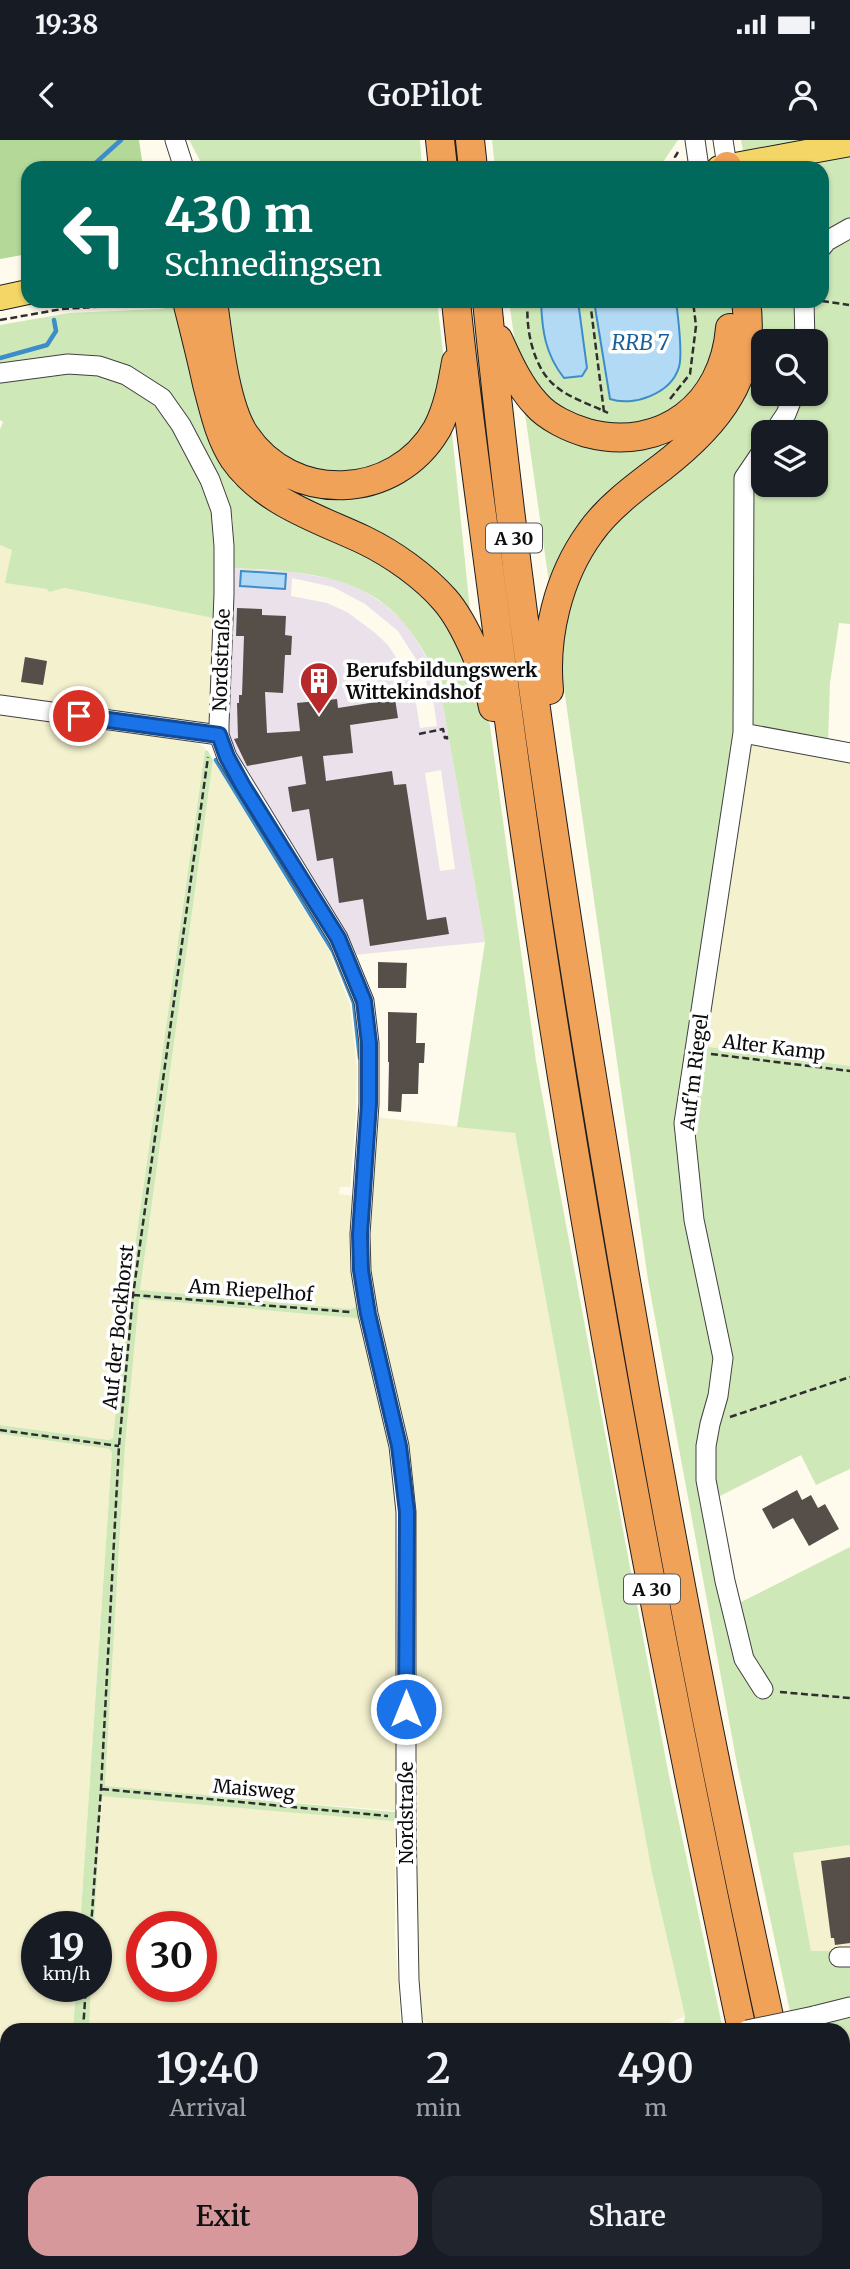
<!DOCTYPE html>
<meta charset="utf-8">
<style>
:root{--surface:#171b24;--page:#20242c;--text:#f1f3f6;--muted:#9ea1a6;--accent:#d7989b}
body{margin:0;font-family:Merriweather,serif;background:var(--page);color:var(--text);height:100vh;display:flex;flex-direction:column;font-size:26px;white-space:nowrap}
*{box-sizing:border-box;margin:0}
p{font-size:23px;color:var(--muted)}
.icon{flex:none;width:38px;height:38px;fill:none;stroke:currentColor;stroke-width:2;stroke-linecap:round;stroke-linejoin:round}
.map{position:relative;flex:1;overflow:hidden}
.side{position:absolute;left:0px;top:1883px;width:850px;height:247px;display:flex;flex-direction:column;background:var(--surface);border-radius:21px 21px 0 0;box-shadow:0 2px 5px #0004}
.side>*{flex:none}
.hud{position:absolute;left:21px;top:21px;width:808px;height:147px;border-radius:21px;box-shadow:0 2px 5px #0004;background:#00695c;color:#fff;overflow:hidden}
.buttons{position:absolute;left:751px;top:189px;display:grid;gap:14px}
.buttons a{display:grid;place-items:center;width:77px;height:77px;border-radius:14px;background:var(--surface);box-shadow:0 2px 5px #0004;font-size:35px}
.speed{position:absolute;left:21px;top:1771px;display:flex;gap:14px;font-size:35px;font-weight:700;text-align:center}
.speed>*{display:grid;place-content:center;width:91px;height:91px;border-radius:50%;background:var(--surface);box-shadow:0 2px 5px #0004;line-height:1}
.speed small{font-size:18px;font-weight:400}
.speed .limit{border:10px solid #d22;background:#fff;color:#111}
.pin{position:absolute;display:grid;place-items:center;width:60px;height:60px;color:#fff;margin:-30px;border:4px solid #fff;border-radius:50%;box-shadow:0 2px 7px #0007}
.me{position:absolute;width:77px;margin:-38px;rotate:0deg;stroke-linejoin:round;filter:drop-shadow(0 0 5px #0008)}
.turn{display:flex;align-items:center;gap:24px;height:147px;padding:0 28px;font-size:32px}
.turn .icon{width:91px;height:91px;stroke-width:2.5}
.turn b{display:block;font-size:49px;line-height:60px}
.eta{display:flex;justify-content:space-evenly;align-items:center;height:119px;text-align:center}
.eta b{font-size:42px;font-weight:600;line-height:49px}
.primary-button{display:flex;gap:14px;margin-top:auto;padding:14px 28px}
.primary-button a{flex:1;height:80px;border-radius:21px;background:var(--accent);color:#111;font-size:28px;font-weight:600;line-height:80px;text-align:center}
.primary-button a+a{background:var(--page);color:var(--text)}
.status{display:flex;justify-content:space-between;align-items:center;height:49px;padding:0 35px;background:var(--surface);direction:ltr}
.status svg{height:19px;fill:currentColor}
header{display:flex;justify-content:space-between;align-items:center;height:91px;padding:0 28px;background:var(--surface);font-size:32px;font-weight:600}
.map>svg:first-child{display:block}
.industrial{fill:#eae1eb;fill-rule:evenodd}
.farmland{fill:#f3f1ce;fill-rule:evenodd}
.green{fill:#cfe8b8;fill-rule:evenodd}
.forest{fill:#b3d897}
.water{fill:#b3daf4;stroke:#3c8dc9;stroke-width:2}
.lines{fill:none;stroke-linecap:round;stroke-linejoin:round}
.stream{stroke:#3c8dc9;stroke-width:4.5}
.building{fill:#554e49}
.minor-casing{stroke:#404040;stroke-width:21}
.major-casing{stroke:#1e1e1e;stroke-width:26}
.highway-casing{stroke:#1e1e1e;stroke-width:30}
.path{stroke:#2f2f2f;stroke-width:2.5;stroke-dasharray:7 3.5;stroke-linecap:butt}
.minor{stroke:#fff;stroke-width:19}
.major{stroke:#f4d667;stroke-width:24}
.highway{stroke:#f0a259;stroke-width:28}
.minor-bridge-casing{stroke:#404040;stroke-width:21;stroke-linecap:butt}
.minor-bridge{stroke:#fff;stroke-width:19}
.route-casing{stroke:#114b97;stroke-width:18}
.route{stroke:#1a73e8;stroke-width:12}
.labels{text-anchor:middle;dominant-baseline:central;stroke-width:7;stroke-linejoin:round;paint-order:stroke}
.shield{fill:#fff;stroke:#565656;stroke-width:2}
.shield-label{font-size:18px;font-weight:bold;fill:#0d0d0d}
.street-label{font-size:19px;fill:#0d0d0d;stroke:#fff}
.poi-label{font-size:19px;font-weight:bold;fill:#0d0d0d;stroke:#fff;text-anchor:start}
.water-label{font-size:21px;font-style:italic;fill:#1a5f9a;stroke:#fff}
</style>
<div class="status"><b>19:38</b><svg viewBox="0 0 49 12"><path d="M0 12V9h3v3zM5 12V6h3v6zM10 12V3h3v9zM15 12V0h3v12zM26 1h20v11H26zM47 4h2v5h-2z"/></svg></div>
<header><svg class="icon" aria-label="back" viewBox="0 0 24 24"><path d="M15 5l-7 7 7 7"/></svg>GoPilot<svg class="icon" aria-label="person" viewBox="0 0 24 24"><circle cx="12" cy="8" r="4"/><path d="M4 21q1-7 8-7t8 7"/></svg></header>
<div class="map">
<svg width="850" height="2129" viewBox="0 0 850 2129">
<rect width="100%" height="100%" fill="#fefbed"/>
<path class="industrial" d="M232,428L288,431L337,440L364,451L385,465L402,480L415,498L438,537L485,802L354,815L244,630L227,591ZM292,438L333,447L365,464L398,491L421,527L434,565L437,586L420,588L415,556L407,534L388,505L374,492L347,472L327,463L291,456ZM441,630L455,729L440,731L425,633Z"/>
<path class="farmland" d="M0,405L12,410L6,443L37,447L47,449L49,452L65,448L213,478L210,576L207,584L0,560Z
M0,571L190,598L205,608L128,1156L113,1298L110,1300L0,1285Z
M755,603L850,619V926L702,906L749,605Z
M213,620L330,812L350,865L357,928L356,976L350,1047H340L339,1054L355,1056L360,1165L351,1169L140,1151Z
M376,977L515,993L652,1733L685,1876L653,1890H449L433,1886L422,1879L418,1809L416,1371L406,1288L380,1184L371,1130L370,1100Z
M139,1159L354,1178L363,1180L393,1316L396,1342L398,1671L105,1647L125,1306Z
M0,1294L110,1309L112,1313L80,1787H37V1846H76L73,1890H7V2123H69V2129H0Z
M100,1655L392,1681L395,1683V1794L401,1890H89L91,1846H96V1787H94ZM142,1787H201V1846H142Z
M850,1705V1811H811L793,1713Z
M86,2123H426L427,2129H86Z
M448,2123H704V2129H449Z"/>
<path class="green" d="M189,0H420L422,28H204Z
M492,0H678L663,22L624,28H495Z
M741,0H850V484L839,483L830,543L828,604L755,603L749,606L702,906L850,926V1329L816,1345L801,1315L716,1358L739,1463L850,1407V1705L793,1713L811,1811H850V2129H847L844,2113V1890H794L737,1624L648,1140L509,161H541C542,190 545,214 564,238L587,228L578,161H594L610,259C624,264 633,262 647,257L679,186L676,161H822V28H746ZM763,201H816V254H763ZM763,292H816V345H763Z
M226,161H437L445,229L428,286L403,314L370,333L307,331L255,293L236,237Z
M173,167L195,228L206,295L234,344L266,363L407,438L434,467L457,501L478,544L490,586L536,921L551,1004L668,1631L723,1890H683L685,1876L652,1733L515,993L457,987L485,802L438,537C428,518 417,499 403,482C361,432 291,431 232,428L233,380L202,304L131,228L0,227V185L69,173L160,169Z
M79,233C144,243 162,264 191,321C200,338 210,357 214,376C221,408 215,445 213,478L65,448L49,452L47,449L5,443L12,410L0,405V289L3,282L0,280V243Z
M451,283L472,490L278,350L255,319L336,357Z
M205,610L208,611L213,620L140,1150L351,1169L360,1165L363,1180L354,1178L139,1159L125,1306L105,1646L394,1672L400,1669L395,1683L392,1681L101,1656L94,1787H80L112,1313L110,1309L0,1294V1285L109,1300L113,1298L128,1156Z
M76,1846H91L89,1890H73Z
M704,2123H773L775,2129H704Z"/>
<path class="forest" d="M0,0H139L143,28H28V114L0,119Z"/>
<path class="water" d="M541,161H578L587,228L582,236L564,238C545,214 542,190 541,161Z
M594,161H676C678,177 683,213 679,227C671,254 633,267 610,259Z
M241,431L286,434L285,449L240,446Z"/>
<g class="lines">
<path class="stream" d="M90,28L121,0
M0,218L47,205L56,191L54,180
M216,620L333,811L354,863L360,918"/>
</g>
<path class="building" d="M237,468L262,469V475L286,476L285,495L292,496L291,515H285L283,553L265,552L267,593L300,591L297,563L337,559L338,568L395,559L398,578L350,585L353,613L323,616L326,641L392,631L394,645L406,644L427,780L446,777L449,794L370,806L363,759L339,763L333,718L317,721L309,669L292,672L288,647L306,644L302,616L247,626L234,599L238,598L237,563H239V555H242L244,496H236Z
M25,517L47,521L43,545L21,542Z
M378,822L407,823L406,848H378Z
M388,872L417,873L416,903H425L424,923H419L418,954H402L401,972L388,971L389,922H388Z
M797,1350L802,1360L811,1355L818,1368L825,1364L839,1389L809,1406L793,1378L773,1389L762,1369Z
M850,1717V1803L835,1805L834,1798H831L821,1721Z"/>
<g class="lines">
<g class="minor-casing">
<path id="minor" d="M175,0L184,28
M695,0L699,28
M723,0L727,26
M822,107L827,101L850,88
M804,161L805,201
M0,233L68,224L99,226L126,235L162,258L181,285L210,340L221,370L224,406V454L219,585V595L227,617L338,798L364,861L369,903V964L360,1094L361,1131L368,1174L399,1306L406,1372V1678L409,1840L413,1890
M774,292L786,274L794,254
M0,565L219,595
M743,593L850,613
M763,1549L744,1519L725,1441L706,1340V1306L710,1284L718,1256L723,1218L694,1080L684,983L743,593L744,338L763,310
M839,1817H850
M814,1876L850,1867
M440,2123L441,2129"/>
</g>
<g class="major-casing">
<path id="major" d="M719,28L850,4
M0,158L28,152"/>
</g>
<g class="highway-casing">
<path id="highway" d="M440,0L443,28
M470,0L473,28
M727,26V28
M187,161C194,189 201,216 207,244C214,270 219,296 234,319C264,362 319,379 364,400C393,414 424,436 445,460C465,483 488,537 493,567
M213,161C218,197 225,266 245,295C292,365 395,361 437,289C448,268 452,245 456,222
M456,161C466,263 481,365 494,467C555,945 641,1419 742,1890
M487,161C515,447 558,732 605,1016C653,1309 708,1600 772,1890
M498,199C508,221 519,246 536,264C548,278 570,288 587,293C663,313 724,264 730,188
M549,550C544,497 558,437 590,393C607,368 637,346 661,328C718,284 757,236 746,161
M793,2123L795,2129
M826,2123L827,2129"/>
</g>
<path class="path" d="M677,28L675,17L678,12
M528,161C525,187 533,226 553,244C568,258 590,264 608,273
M590,161L604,272
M822,161L849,165
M0,180L62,169L157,163L160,161
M670,259L690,234L696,186L693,161
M419,594L443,589L445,598L447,597V600
M711,914L850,931
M133,1155L350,1172
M730,1277L850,1237
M0,1290L119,1306
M780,1552L850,1558
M102,1649L388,1676
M91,1787L101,1649L119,1306L133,1155L208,617
M83,1890L86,1846
M76,2123L77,2129"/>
<use href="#minor" class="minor"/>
<use href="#major" class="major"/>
<use href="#highway" class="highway"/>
<g class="minor-bridge-casing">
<path id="minor-bridge" d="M747,1890L814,1876"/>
</g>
<use href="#minor-bridge" class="minor-bridge"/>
</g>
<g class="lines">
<g class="route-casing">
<path id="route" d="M79,576L219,595L227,617L243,646L338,798L364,861L369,903V964L360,1094L361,1130L368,1174L399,1306L407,1372L406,1569"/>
</g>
<use href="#route" class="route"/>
</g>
<defs>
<g id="building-pin" transform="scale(2.0125)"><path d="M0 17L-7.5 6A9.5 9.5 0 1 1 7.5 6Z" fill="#b8292c" stroke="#fff"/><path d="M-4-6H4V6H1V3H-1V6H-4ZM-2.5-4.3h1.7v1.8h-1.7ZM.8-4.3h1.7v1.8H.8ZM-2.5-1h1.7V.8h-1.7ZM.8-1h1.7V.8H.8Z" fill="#fff"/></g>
</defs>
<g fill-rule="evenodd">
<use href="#building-pin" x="319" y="541"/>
</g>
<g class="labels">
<g class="shield">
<rect x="486" y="383.5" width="56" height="29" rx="5"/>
<rect x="624" y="1434.5" width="56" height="29" rx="5"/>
</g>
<g class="shield-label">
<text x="514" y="398">A 30</text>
<text x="652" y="1449">A 30</text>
</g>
<g class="street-label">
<text transform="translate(221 520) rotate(-88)">Nordstraße</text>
<text transform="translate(774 907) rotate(7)">Alter Kamp</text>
<text transform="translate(694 932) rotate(-83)">Auf'm Riegel</text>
<text transform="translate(251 1150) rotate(4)">Am Riepelhof</text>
<text transform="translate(118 1187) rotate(-84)">Auf der Bockhorst</text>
<text transform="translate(254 1649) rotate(5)">Maisweg</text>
<text transform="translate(406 1673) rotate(-90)">Nordstraße</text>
</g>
<g class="poi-label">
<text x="346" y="530">Berufsbildungswerk<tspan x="346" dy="22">Wittekindshof</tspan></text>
</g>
<g class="water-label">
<text x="640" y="202">RRB 7</text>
</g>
</g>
</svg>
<div class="buttons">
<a><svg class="icon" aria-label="search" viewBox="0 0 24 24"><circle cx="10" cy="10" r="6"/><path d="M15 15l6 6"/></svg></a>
<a><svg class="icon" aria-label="layers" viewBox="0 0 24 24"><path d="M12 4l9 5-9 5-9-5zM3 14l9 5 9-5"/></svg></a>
</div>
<div class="speed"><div>19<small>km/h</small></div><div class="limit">30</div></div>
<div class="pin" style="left:79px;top:576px;background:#d93025"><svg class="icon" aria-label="arrive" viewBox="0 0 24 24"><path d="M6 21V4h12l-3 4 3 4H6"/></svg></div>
<svg class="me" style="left:406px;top:1569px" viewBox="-20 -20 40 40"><circle r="17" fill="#1a73e8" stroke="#fff" stroke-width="3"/><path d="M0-11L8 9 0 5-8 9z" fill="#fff"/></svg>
<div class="hud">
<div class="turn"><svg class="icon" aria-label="left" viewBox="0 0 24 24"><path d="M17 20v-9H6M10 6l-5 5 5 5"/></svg><div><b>430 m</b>Schnedingsen</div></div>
</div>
<section class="side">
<div class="eta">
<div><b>19:40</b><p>Arrival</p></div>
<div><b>2</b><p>min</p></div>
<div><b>490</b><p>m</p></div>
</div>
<div class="primary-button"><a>Exit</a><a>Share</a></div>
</section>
</div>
